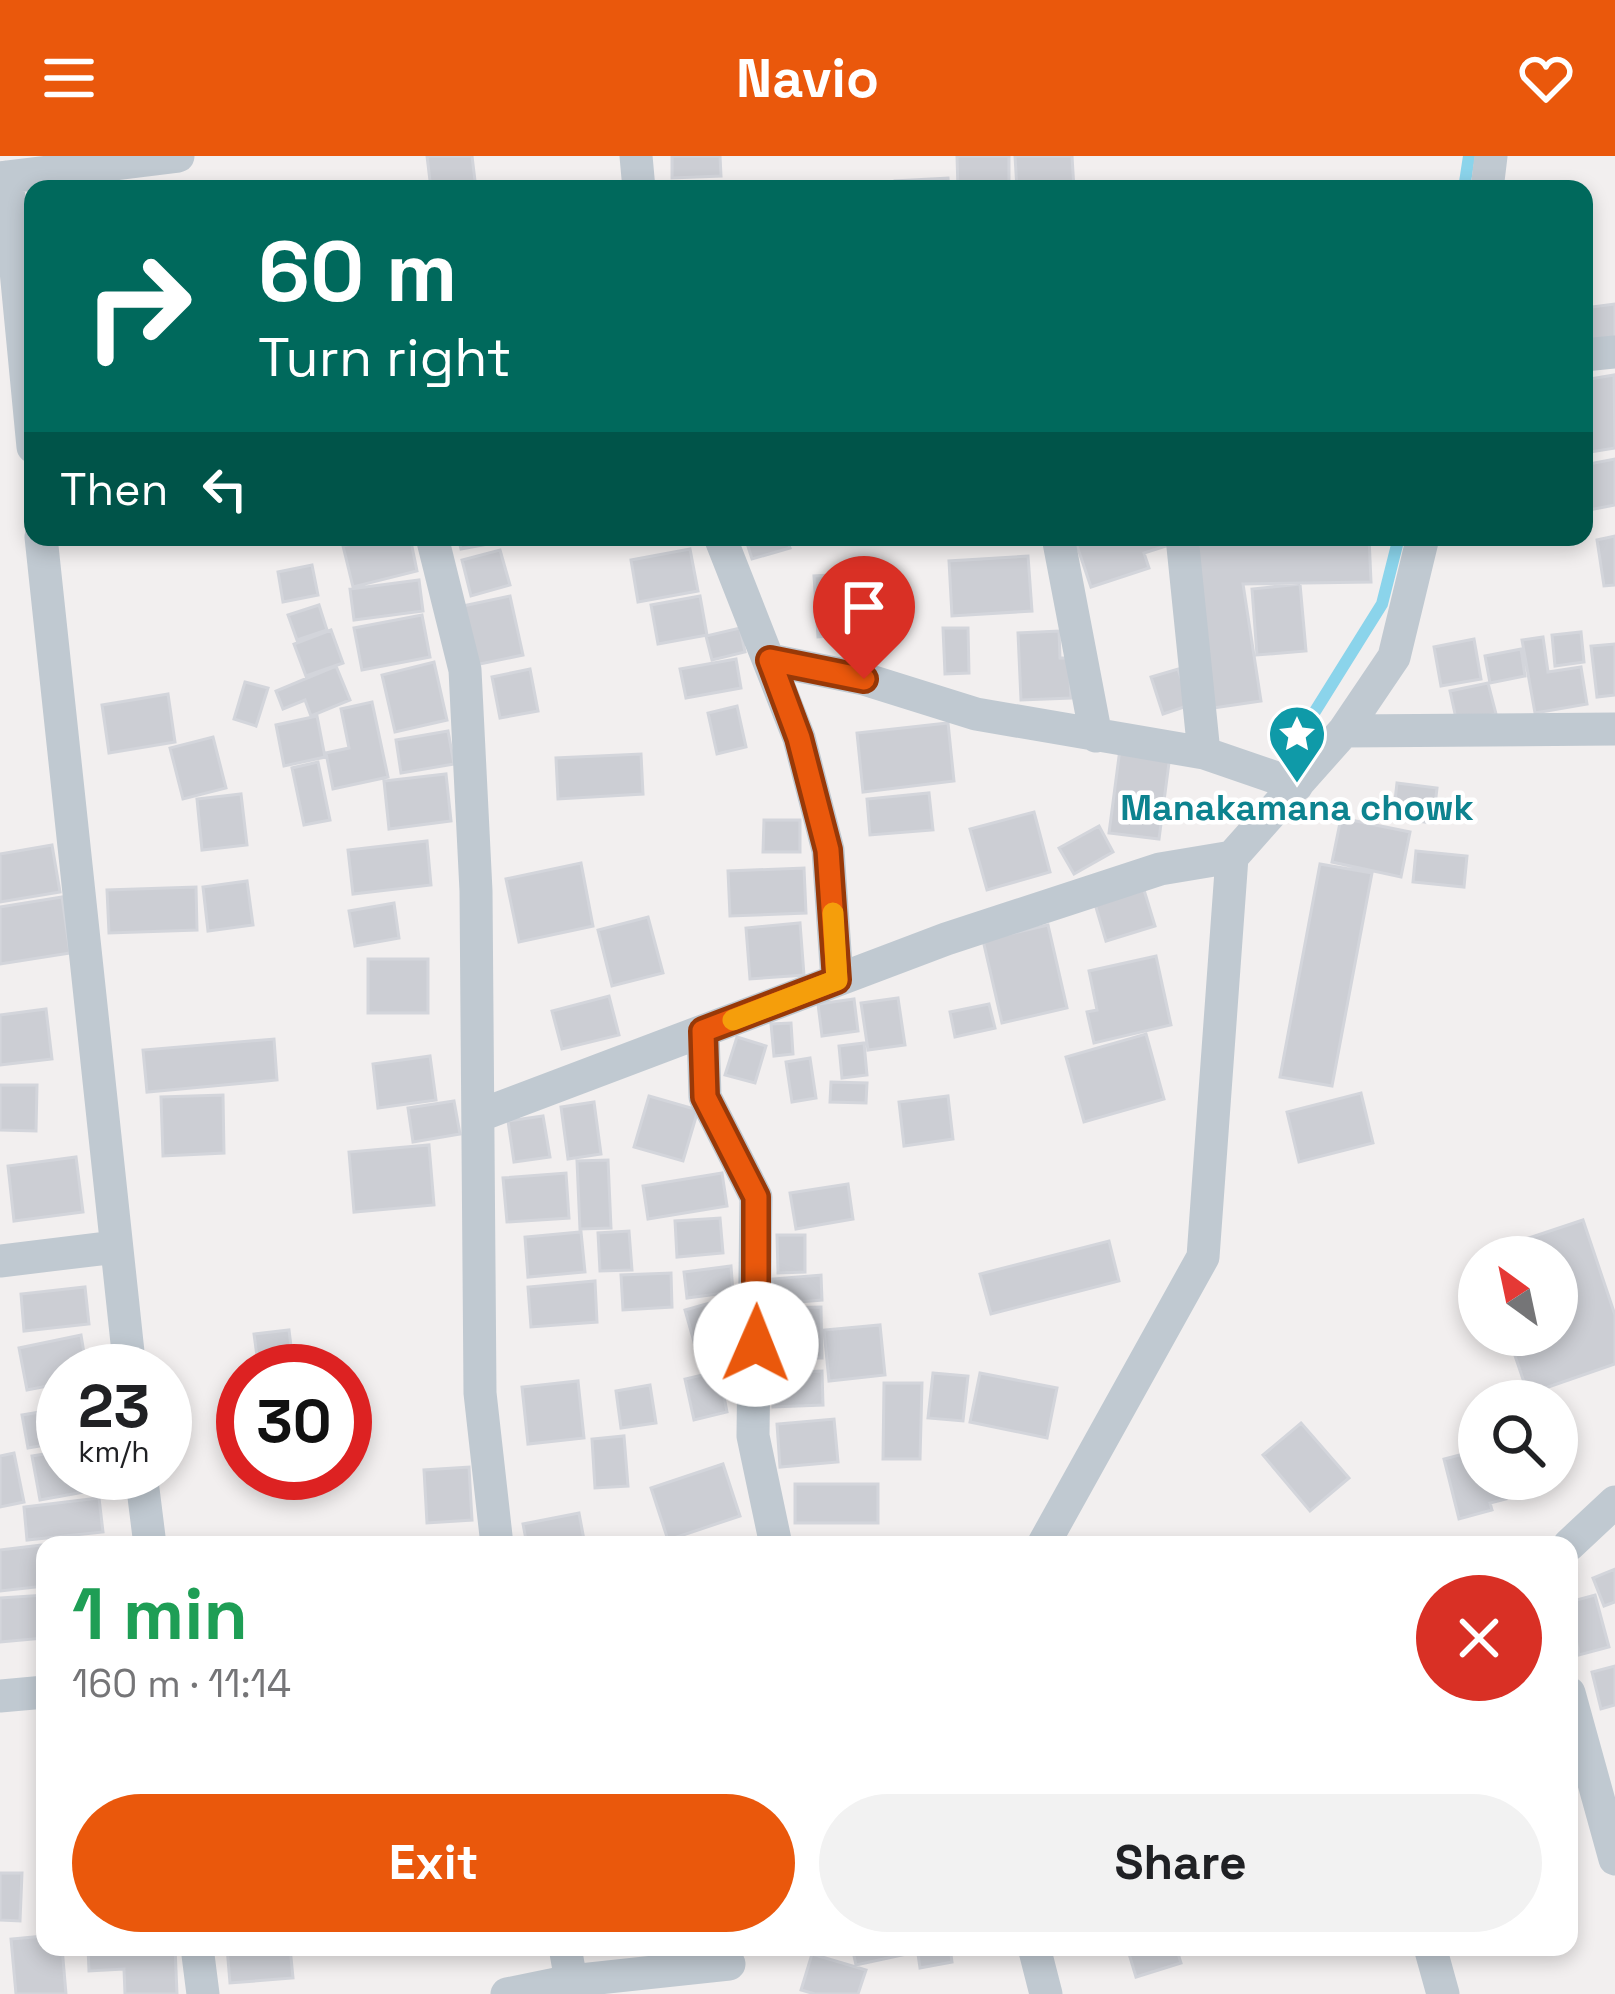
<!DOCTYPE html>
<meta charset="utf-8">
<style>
:root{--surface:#fff;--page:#f2f2f2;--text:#202124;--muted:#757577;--accent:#ea580c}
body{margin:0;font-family:"Space Grotesk",sans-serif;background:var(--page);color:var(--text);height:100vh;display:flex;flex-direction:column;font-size:45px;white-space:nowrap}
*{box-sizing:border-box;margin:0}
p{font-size:39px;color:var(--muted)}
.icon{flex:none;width:66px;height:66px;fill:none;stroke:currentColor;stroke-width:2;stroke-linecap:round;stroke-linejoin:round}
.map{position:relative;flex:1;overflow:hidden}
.panel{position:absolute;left:36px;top:1380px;width:1542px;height:420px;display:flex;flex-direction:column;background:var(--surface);border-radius:24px;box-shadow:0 6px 18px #0003}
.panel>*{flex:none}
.top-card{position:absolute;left:24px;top:24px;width:1569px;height:366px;border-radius:24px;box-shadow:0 6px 18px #0003;background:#00695c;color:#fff;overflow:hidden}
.needle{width:78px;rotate:327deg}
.buttons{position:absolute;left:1458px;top:1080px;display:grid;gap:24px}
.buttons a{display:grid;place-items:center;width:120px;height:120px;border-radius:50%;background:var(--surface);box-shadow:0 6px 18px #0003;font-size:60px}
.speed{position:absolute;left:36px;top:1188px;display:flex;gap:24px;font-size:60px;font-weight:700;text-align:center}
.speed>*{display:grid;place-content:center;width:156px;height:156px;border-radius:50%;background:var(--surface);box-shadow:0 6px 18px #0003;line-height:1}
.speed small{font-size:30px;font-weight:400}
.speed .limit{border:18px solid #d22;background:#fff;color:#111}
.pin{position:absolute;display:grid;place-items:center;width:102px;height:102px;color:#fff;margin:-123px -51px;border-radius:50% 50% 50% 0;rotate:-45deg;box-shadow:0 0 12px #0007}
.pin .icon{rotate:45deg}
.me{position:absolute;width:132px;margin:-66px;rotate:1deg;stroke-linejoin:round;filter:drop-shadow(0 0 9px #0008)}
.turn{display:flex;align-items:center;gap:42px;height:252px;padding:0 36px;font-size:54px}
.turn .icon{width:156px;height:156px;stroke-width:2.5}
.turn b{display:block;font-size:84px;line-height:102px}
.then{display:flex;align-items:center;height:114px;padding:0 36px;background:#0003;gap:24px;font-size:45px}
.round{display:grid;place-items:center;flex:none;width:126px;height:126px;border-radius:63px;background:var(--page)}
.overview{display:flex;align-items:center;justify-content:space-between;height:204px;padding:0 36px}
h1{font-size:72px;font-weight:700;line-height:90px;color:#1e9e55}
.primary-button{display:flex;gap:24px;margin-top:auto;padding:24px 36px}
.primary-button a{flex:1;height:138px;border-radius:72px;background:var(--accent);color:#fff;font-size:48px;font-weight:700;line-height:138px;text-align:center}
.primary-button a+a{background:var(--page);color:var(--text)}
header{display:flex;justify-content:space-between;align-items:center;height:156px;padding:0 36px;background:var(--accent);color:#fff;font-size:54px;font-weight:700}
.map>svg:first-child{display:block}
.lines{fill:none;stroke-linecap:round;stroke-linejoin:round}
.stream{stroke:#8bd4eb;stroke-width:12}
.building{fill:#ccced4;stroke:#d3d5db;stroke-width:3}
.street{stroke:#c0c9d1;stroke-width:33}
.route-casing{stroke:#983908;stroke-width:30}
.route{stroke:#ea580c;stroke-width:21}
.slow{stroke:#f59e0b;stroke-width:21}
.labels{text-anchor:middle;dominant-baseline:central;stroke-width:9;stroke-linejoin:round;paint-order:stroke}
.culture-label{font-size:36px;font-weight:bold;fill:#0d838f;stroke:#fff}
</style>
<header><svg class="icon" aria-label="menu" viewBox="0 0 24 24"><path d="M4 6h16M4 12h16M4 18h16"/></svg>Navio<svg class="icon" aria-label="heart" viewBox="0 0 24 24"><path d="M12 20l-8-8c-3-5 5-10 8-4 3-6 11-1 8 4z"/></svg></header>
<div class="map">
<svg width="1615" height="1838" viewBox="0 0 1615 1838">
<rect width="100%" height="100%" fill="#f2efef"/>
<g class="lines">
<path class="stream" d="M1464,33L1469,0
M1294,589L1382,448L1399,381"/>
</g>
<path class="building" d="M427,0H472L476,33H431Z
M672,0H720L721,20L672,22Z
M957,0H1009V33H958Z
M1015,0H1072L1074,33H1017Z
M948,22L949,33H895V25Z
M1615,148V190L1586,193L1584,152Z
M1614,219L1615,292L1584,297V224Z
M1615,303V349L1584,355V309Z
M1615,380V429L1604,430L1597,384Z
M384,381H410L417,415L353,431L343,390Z
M458,381H510V384L461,393Z
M745,381H786L790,392L752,403Z
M1074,381H1166L1169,389L1144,397L1149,412L1091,431Z
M1369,381L1371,426L1243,428L1261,545L1213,552L1189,387Z
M690,393L698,435L638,446L631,404Z
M500,394L510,429L471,440L462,404Z
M1028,400L1032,455L952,460L949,405Z
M312,409L318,439L283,446L278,416Z
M866,417L869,477L818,481L814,420Z
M419,424L423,455L354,464L350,433Z
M1300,428L1306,495L1257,499L1252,433Z
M510,440L523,499L475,509L463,450Z
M700,440L707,479L658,488L651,449Z
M319,449L327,474L297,484L288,459Z
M422,459L430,501L362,514L354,472Z
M740,472L745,496L712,504L706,480Z
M943,472H968L969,517L945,518Z
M331,474L343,507L306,520L294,488Z
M1059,475L1060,502H1069L1071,542L1021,544L1018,477Z
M1581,476L1584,506L1555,510L1552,479Z
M1543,481L1548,516L1581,511L1587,548L1535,557L1522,484Z
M1474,483L1481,523L1441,530L1434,491Z
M1615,488V539L1597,541L1591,490Z
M1521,493L1525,520L1490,527L1485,500Z
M736,503L741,532L686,542L680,513Z
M434,506L447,564L395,576L382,519Z
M336,510L350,544L311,560L305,544L283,553L276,535Z
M530,513L538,555L500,562L492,521Z
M1178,513L1190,549L1163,558L1151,521Z
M245,526L268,532L256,570L234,563Z
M1488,527L1496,558L1457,567L1450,535Z
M168,538L175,586L109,597L102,549Z
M372,546L388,621L333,633L326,597L349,592L341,553Z
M737,550L746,591L717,598L708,557Z
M317,560L325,601L284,610L276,569Z
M948,567L954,625L863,636L857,577Z
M448,575L454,608L401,617L396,584Z
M213,581L226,632L183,643L170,592Z
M1120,593L1170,599L1159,683L1109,677Z
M641,598L643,638L558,643L556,602Z
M318,606L330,664L304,669L292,612Z
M446,618L451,665L389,673L384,625Z
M1397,627L1437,632L1433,667L1393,662Z
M929,637L933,674L870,679L867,643Z
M241,638L247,689L202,694L197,643Z
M1034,656L1050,716L987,734L970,673Z
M1341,662L1410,676L1401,721L1332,706Z
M764,664H800V696H763Z
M1099,670L1113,696L1074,718L1059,692Z
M427,685L431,729L353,738L348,694Z
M52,689L60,736L0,746V698Z
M1416,695L1467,700L1464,731L1413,726Z
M581,707L593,770L519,786L506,723Z
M1320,708L1372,717L1332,930L1280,921Z
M804,712L806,757L730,760L728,715Z
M247,725L253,769L208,775L203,731Z
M196,731L197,774L109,777L107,734Z
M1144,734L1155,770L1106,785L1095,748Z
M62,741L70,797L0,808V751Z
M394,747L399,782L355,790L349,755Z
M648,761L663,817L612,830L598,774Z
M800,767L804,819L750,823L746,772Z
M1048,769L1067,852L1002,867L983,784Z
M1156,800L1171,869L1094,887L1087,856L1097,854L1089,815Z
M368,803H428V857H368Z
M609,840L619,879L562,893L552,855Z
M898,842L905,889L868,894L861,847Z
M854,843L858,875L822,880L818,848Z
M989,848L995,872L955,881L950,856Z
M46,853L52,903L0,909V859Z
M791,867L793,898L774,900L771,868Z
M1146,878L1164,943L1084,966L1066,901Z
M737,881L766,890L755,927L725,919Z
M274,883L277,924L147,936L143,894Z
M864,887L867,919L842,922L839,890Z
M430,900L436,944L378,952L373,908Z
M810,902L816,942L792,946L786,906Z
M831,926L867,927L866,947L830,946Z
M0,929H37L36,975L0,974Z
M1361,937L1373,987L1299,1006L1287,956Z
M223,939L224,997L163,1000L161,941Z
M649,940L698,954L683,1005L634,991Z
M948,940L953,983L904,990L899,946Z
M454,945L460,978L413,986L408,952Z
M594,946L601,998L568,1003L561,951Z
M543,960L550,1001L514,1006L508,965Z
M429,989L434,1049L354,1056L349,996Z
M76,1001L83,1056L14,1065L8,1010Z
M608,1004L611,1072L580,1073L577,1005Z
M566,1017L569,1062L507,1066L503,1022Z
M722,1017L727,1050L648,1063L643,1030Z
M848,1028L853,1063L796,1073L790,1037Z
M720,1062L723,1097L677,1101L675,1065Z
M1583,1064L1615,1159V1208L1528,1238L1508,1179H1557V1101L1481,1098Z
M629,1075L632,1114L600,1115L598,1077Z
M581,1076L585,1116L528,1121L525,1081Z
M777,1079H805V1116L778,1117Z
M1109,1085L1119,1125L991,1158L980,1118Z
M731,1110L733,1136L687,1142L684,1116Z
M671,1117L672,1151L623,1154L621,1119Z
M821,1119L822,1144L774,1148L772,1123Z
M595,1125L597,1166L531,1171L528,1131Z
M85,1131L89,1168L24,1175L21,1138Z
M720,1144L728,1176L694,1186L685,1154Z
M821,1151L822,1202H778V1152Z
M880,1169L885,1219L829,1225L824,1174Z
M289,1174L294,1215H259L254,1178Z
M81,1179L87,1215H63V1227L27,1234L19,1192Z
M719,1215L727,1256L694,1264L685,1223Z
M822,1215L823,1249L773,1251L772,1217Z
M933,1217L968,1220L963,1265L928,1262Z
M980,1217L1057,1232L1047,1282L970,1266Z
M578,1225L584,1282L528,1288L522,1231Z
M884,1227H922L920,1303H883Z
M650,1229L656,1267L621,1272L616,1235Z
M63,1252V1286L28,1292L22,1259Z
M834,1263L838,1306L780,1311L777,1268Z
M1301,1267L1349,1322L1310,1355L1263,1299Z
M624,1280L628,1330L595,1332L592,1283Z
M1479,1294V1323H1501L1506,1343L1490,1347L1492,1354L1459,1363L1444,1303Z
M63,1295V1317H104L106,1332L40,1344L32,1300Z
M14,1297L24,1346L0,1351V1300Z
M723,1308L740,1360L668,1384L651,1332Z
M469,1311L472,1364L427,1367L424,1314Z
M261,1317H321V1324L261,1325Z
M795,1328H878V1367H795Z
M99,1342L103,1376L27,1384L24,1351Z
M579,1357L585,1389H527L523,1368Z
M92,1383L93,1389H45V1430L0,1435V1394Z
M1615,1413V1446L1604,1450L1593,1422Z
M45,1439V1482L0,1486V1442Z
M1595,1439L1609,1491L1579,1499L1569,1446Z
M1615,1510V1549L1601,1553L1592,1516Z
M0,1717H22L20,1765L0,1764Z
M45,1780V1791H62L66,1838H16L11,1783Z
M88,1791H175L177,1838H125L124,1813L89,1815Z
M227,1791H290L293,1822L230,1827Z
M852,1791H910L911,1797L856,1809Z
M917,1791H950L952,1806L920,1812Z
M1127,1791H1176L1181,1807L1136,1821Z
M812,1798L866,1814L858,1838H815L801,1834Z"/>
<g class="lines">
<path class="street" d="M636,0L639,33
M7,21L33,291
M0,22L178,0
M1487,33L1491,0
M1584,199L1615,196
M41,381L130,1215
M432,381L465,514L476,735L480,1237L497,1389
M720,381L799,582L828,694L837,824
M1058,381L1096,580
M1182,381L1204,597
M770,504L864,523L976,558L1204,597L1297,629
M1344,575L1615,573
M703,875L705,941L756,1041L753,1280L776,1389
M478,960L946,783L1160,713L1232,701
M0,1105L116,1091
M141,1317L150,1389
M1043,1389L1203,1101L1232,701L1344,575L1394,501L1423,381
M1569,1389L1615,1346
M1569,1537L1615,1703
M0,1540L45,1536
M197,1791L203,1838
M565,1791L571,1825
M1034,1791L1046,1838
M1430,1791L1443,1838
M507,1838L571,1825L729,1808"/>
</g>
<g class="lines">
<g class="route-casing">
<path id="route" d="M756,1188V1041L705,941L703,875L837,824L828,694L799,582L770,504L864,523"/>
</g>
<use href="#route" class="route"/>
<path class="slow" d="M733,864L837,824L833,757"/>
</g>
<defs>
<g id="sight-pin" transform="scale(3)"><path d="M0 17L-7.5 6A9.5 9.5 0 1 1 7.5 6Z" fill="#0f9aa8" stroke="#fff"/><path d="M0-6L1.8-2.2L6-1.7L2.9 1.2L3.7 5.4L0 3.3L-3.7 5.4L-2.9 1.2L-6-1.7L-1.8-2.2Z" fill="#fff"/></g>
</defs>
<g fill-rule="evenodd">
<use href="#sight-pin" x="1297" y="578"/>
</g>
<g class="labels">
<g class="culture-label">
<text x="1297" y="652">Manakamana chowk</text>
</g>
</g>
</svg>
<div class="buttons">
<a><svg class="needle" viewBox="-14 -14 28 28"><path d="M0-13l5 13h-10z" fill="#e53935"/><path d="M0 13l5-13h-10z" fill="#757577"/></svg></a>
<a><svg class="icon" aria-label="search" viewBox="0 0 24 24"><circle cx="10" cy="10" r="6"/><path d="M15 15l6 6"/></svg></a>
</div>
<div class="speed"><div>23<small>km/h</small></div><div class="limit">30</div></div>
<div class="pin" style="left:864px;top:523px;background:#d93025"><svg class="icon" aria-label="arrive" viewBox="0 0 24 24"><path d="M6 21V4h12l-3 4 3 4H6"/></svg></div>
<svg class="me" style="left:756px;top:1188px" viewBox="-20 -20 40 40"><circle r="19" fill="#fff"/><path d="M0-13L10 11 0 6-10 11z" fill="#ea580c"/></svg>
<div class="top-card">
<div class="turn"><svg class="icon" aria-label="right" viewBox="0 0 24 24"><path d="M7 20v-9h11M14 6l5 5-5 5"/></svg><div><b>60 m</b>Turn right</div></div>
<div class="then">Then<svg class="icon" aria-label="left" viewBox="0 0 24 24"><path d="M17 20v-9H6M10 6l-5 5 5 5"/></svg></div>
</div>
<section class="panel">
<div class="overview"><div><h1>1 min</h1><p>160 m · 11:14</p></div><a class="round" style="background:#d93025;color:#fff"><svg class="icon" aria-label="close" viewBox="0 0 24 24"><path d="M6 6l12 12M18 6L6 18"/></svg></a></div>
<div class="primary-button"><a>Exit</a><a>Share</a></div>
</section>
</div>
